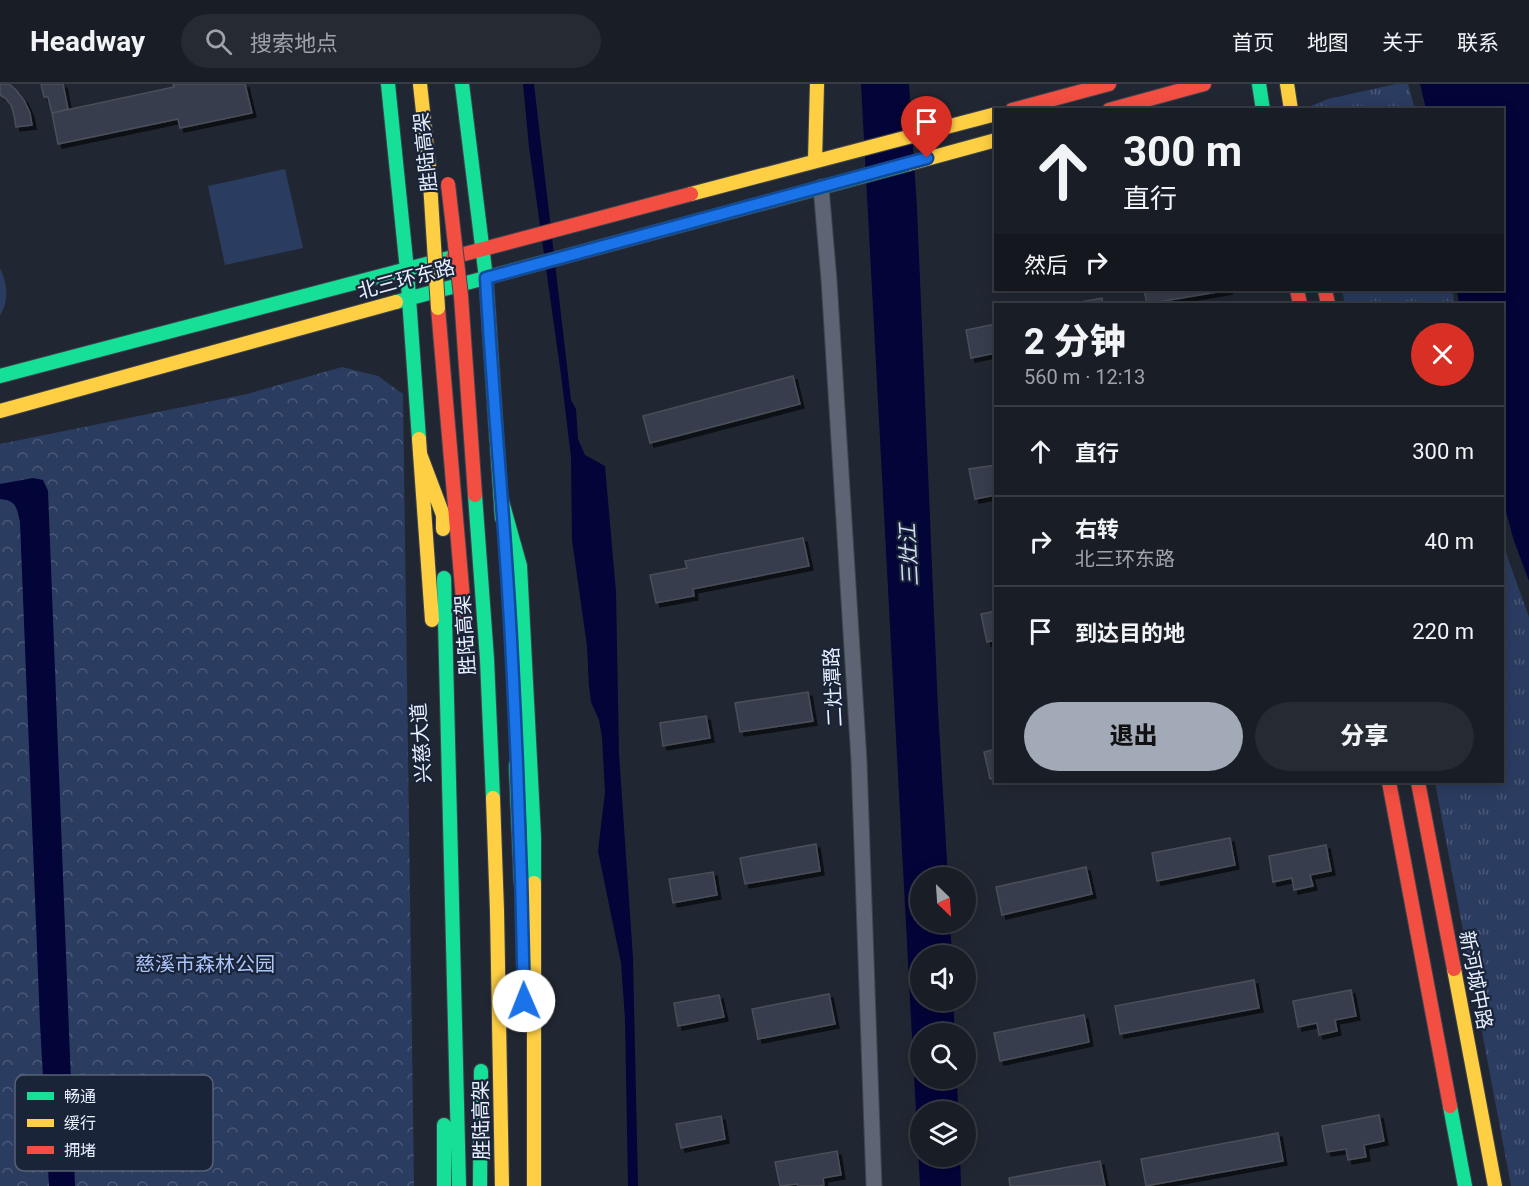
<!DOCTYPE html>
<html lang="zh">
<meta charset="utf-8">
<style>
:root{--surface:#191d26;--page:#262a32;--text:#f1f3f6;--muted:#9fa2a7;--line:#373b43;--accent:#a2a9b7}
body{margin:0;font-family:Roboto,"Noto Sans SC",sans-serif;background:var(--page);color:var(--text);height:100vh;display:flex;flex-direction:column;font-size:22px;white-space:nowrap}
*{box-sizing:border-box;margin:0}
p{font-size:20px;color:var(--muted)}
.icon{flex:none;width:33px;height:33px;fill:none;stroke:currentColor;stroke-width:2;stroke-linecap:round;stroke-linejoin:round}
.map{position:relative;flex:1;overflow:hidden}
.side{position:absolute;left:994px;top:219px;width:510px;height:480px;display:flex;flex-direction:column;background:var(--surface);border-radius:0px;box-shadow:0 3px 15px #0003,0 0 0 2px var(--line)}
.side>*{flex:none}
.guide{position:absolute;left:994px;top:24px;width:510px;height:183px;border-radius:0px;box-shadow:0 3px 15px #0003,0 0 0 2px var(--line);background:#191d26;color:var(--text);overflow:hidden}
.needle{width:39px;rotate:155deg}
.controls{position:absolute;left:910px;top:783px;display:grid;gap:12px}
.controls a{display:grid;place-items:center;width:66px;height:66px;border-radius:50%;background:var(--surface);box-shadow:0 3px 15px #0003,0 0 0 2px var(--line);font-size:30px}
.pin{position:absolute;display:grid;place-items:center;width:51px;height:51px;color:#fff;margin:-62px -26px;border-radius:50% 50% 50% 0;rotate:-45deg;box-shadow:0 0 6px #0007}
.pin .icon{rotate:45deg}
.me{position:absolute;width:66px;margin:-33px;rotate:359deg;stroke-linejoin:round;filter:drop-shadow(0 0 4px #0008)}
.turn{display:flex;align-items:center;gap:21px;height:126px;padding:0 30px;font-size:27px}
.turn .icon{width:78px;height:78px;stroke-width:2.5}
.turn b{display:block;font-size:42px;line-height:51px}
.then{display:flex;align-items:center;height:57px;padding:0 30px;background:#0003;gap:12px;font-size:22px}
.round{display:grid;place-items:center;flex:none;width:63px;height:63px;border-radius:32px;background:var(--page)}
.overview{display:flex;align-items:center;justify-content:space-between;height:102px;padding:0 30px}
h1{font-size:36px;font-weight:800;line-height:45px}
.cta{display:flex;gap:12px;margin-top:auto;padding:12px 30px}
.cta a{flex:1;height:69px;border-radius:36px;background:var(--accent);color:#111;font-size:24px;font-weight:800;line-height:69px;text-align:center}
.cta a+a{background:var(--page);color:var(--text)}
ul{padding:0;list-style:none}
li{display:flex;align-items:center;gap:18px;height:90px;padding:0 30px;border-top:2px solid var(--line)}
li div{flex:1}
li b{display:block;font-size:22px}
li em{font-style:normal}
header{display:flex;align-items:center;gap:36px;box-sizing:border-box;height:84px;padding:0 30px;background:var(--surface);border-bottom:2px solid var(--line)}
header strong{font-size:28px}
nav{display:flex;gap:33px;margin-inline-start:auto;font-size:21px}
.search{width:420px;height:54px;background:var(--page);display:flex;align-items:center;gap:15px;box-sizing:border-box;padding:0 21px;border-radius:33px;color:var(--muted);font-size:22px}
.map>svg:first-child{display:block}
.grass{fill:url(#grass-tufts)}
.forest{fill:url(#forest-crowns)}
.pitch{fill:#2b3c61}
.water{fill:#030438}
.building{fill:#373e4e;stroke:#4a4f59;stroke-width:1.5;filter:url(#shadow)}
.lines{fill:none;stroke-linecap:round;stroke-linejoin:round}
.street-casing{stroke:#3f444d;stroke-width:17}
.fast-casing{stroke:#3f444d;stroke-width:16}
.slow-casing{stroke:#3f444d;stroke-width:16}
.jam-casing{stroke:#3f444d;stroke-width:16}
.street{stroke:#5d6473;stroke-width:15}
.fast{stroke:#16e098;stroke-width:14}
.slow{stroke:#ffcf43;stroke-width:14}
.jam{stroke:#f24e42;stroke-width:14}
.slow-bridge-casing{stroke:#3f444d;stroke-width:16;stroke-linecap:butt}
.jam-bridge-casing{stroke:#3f444d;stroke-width:16;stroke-linecap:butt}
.slow-bridge{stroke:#ffcf43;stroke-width:14}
.jam-bridge{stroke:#f24e42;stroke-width:14}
.route-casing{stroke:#114b97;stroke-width:15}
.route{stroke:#1a73e8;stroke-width:10}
.labels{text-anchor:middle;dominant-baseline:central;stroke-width:4.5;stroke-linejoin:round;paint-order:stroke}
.street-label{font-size:20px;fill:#e8effe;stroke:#1a2439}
.park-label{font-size:20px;fill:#abc4fa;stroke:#1a2439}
.water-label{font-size:21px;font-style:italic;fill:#d3dcef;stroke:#1a2439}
.key{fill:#1a2439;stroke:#586174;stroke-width:1.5}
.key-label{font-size:16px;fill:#e8effe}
</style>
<header>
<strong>Headway</strong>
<div class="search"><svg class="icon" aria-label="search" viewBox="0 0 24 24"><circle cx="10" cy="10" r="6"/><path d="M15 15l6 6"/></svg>搜索地点</div>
<nav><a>首页</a><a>地图</a><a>关于</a><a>联系</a></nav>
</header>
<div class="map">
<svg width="1529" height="1102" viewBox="0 0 1529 1102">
<defs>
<pattern id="grass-tufts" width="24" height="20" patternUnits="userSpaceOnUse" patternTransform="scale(1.5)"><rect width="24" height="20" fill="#2b3c61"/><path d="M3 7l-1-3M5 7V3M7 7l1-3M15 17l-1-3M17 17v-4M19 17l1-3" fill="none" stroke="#4a5879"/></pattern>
<pattern id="forest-crowns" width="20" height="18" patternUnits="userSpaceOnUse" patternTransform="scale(1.5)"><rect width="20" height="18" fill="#2b3c61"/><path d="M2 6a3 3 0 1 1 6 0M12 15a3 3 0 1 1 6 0" fill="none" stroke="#4a5879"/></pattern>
<filter id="shadow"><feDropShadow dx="4" dy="4" stdDeviation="0" flood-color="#0009"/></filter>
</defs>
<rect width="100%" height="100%" fill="#212732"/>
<path class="grass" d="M1396,0H1408L1415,25H1308V23L1328,15Z
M1342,206H1453L1454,220H1345Z
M1503,452L1507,472L1529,533V1102H1511L1435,698H1503Z"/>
<path class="forest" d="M342,283L378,292L403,310L414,1102H0V360L247,310Z"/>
<path class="pitch" d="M285,85L303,164L225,181L208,102Z
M0,184C8,200 9,217 0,232Z"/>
<path class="water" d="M523,0H534L571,316L576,325L578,355L585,371L605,382L616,508L619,670L633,874L638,1102H628L625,935L621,879L598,767L605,708L602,653L599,636L591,618L589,602L587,562L572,456L571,373L561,291L529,63Z
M861,0H909L917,124L938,626L948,793L921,794V838L950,839L952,871L921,872V916L953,917L955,949L921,950V994L957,995L958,1027L921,1028V1072L960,1073L961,1102H920Z
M1420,0H1529V497L1514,457L1503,417V220H1459L1457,206H1503V26L1426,25Z
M33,394L43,396L48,407L75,1102H49L40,939L20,438C17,424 16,416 0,415V400Z"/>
<path class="building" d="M0,0H9L16,6L24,16L30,29L32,41L16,43L14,31L11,21L5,14L0,11Z
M41,0H63L68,25L52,29L48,13H44Z
M173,0H245L252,29L180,44L178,35L58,60L52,29L174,3Z
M1144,206H1229L1147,220Z
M1102,214L1103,220H1069Z
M996,240V269L971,274L966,246Z
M793,292L800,320L650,359L643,332Z
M996,381V411L975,415L969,385Z
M803,454L809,482L693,505L694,512L656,519L650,491L687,484L685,477Z
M996,527V556L987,558L981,530Z
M808,608L813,637L740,648L735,619Z
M706,632L710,654L663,662L660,639Z
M996,665V694L990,695L984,668Z
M1230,754L1235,781L1157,797L1152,769Z
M816,760L820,787L745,800L740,774Z
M1326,761L1331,787L1310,791L1313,802L1294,806L1292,794L1273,798L1269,772Z
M1086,783L1092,810L1002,831L996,803Z
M713,788L717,811L673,819L669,795Z
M1254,896L1259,924L1120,950L1115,922Z
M1351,906L1356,932L1335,936L1337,947L1319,951L1317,939L1298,943L1293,917Z
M829,910L835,940L758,955L752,925Z
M719,911L724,933L678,942L674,919Z
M1084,931L1089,958L1000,977L994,949Z
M1379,1031L1384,1057L1364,1061L1366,1073L1348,1076L1346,1065L1327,1068L1322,1042Z
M721,1032L725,1055L681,1064L676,1040Z
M1278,1049L1283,1077L1146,1102L1141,1075Z
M837,1067L841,1091L823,1094L824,1101L818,1102H798L797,1100L780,1102L775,1078Z
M1100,1077L1105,1102H1010L1009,1094Z"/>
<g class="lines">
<g class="street-casing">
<path id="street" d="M821,103L829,196L859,677L874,1102"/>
</g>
<g class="fast-casing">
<path id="fast" d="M388,0L407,186L419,355
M462,0L486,194L502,434
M1259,0L1263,26
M396,218L908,80
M0,292L453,173
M475,411L487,575L493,714
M501,414L520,482L534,753V799
M444,494L459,1102
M516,681L521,799
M1450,1022L1465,1102
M444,1041V1102
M480,1102L481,987"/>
</g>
<g class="slow-casing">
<path id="slow" d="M1287,0L1291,26
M815,77L817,0
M908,80L996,56
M691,110L996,30
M0,327L396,218
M419,355L432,536
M420,370L443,431V445
M493,714L497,827L502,1102
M534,799V1102
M1454,885L1495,1102"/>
</g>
<g class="jam-casing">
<path id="jam" d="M1012,26L1109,0
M1109,26L1204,0
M453,173L691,110
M1297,206L1300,220
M1325,206L1328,220
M461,212L475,411
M438,224L464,527
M1389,698L1450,1022
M1418,698L1454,885"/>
</g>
<use href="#street" class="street"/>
<use href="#fast" class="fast"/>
<use href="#slow" class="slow"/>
<use href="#jam" class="jam"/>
<g class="slow-bridge-casing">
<path id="slow-bridge" d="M420,0L429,83L438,224"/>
</g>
<g class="jam-bridge-casing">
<path id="jam-bridge" d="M448,100L461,212"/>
</g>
<use href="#slow-bridge" class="slow-bridge"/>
<use href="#jam-bridge" class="jam-bridge"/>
</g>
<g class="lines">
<g class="route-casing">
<path id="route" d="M524,917C522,803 518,689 512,575C506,448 493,321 486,194L927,74"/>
</g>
<use href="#route" class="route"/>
</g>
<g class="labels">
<g class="street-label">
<text transform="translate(425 68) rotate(-96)">胜陆高架</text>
<text transform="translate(406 195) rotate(-15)">北三环东路</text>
<text transform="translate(465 551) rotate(-94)">胜陆高架</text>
<text transform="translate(833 603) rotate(-93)">二灶潭路</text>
<text transform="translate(421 659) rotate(-94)">兴慈大道</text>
<text transform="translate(1476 896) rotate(79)">新河城中路</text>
<text transform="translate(481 1036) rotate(-91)">胜陆高架</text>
</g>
<g class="park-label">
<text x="205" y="880">慈溪市森林公园</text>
</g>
<g class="water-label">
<text transform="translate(909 471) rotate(-93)">三灶江</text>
</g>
</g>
<rect x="15" y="991" width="198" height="96" rx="9" class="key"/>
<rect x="27" y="1008" width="27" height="8" fill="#16e098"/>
<rect x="27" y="1035" width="27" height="8" fill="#ffcf43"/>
<rect x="27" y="1062" width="27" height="8" fill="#f24e42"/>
<g class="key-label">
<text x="64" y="1018">畅通</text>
<text x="64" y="1045">缓行</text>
<text x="64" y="1072">拥堵</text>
</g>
</svg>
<div class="controls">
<a><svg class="needle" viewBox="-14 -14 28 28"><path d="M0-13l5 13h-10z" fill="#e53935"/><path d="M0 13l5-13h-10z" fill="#9fa2a7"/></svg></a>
<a><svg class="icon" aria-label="sound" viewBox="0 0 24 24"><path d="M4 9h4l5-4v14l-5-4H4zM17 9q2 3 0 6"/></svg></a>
<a><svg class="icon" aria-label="search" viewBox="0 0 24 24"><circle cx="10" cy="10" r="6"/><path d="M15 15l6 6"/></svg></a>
<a><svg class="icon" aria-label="layers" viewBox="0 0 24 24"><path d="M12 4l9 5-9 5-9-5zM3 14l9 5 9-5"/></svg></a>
</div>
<div class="pin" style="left:927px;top:74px;background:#d93025"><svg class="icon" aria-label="arrive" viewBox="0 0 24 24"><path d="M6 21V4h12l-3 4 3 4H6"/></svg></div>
<svg class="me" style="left:524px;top:917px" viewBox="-20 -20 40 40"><circle r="19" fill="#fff"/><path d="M0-13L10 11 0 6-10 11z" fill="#1a73e8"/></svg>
<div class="guide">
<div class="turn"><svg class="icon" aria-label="ahead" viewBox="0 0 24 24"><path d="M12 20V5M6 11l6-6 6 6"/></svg><div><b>300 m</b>直行</div></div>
<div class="then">然后<svg class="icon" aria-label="right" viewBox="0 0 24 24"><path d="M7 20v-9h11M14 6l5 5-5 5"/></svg></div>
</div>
<section class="side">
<div class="overview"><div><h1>2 分钟</h1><p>560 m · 12:13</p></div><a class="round" style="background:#d93025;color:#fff"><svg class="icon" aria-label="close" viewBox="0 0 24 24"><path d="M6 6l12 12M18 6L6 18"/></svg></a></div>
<ul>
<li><svg class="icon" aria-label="ahead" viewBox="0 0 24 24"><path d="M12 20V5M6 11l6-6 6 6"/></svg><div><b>直行</b></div><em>300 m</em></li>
<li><svg class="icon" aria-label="right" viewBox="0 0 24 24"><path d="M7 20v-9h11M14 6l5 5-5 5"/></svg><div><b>右转</b><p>北三环东路</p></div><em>40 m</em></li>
<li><svg class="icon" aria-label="arrive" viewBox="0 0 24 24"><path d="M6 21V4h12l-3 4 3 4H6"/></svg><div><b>到达目的地</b></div><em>220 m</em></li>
</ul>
<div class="cta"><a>退出</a><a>分享</a></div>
</section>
</div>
